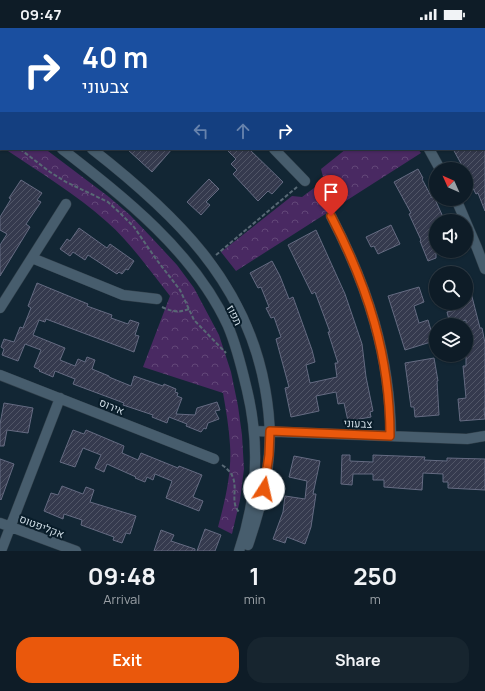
<!DOCTYPE html>
<meta charset="utf-8">
<style>
:root{--surface:#0e1c27;--page:#17252f;--text:#f1f3f6;--muted:#9ba1a7;--line:#2e3a44;--accent:#ea580c}
body{margin:0;font-family:Manrope,Heebo,sans-serif;background:var(--page);color:var(--text);height:100vh;display:flex;flex-direction:column;font-size:15px;white-space:nowrap}
*{box-sizing:border-box;margin:0}
p{font-size:13px;color:var(--muted)}
.icon{flex:none;width:22px;height:22px;fill:none;stroke:currentColor;stroke-width:2;stroke-linecap:round;stroke-linejoin:round}
.map{position:relative;height:523px;overflow:hidden}
.drawer{display:flex;flex-direction:column;background:var(--surface);flex:1}
.drawer>*{flex:none}
.guide{position:absolute;left:0px;top:0px;width:485px;height:122px;box-shadow:0 1px 3px #0004,0 0 0 1px var(--line);background:#1a4fa0;color:#fff;overflow:hidden}
.needle{width:26px;rotate:315deg}
.buttons{position:absolute;left:429px;top:134px;display:grid;gap:8px}
.buttons a{display:grid;place-items:center;width:44px;height:44px;border-radius:50%;background:var(--surface);box-shadow:0 1px 3px #0004,0 0 0 1px var(--line);font-size:20px}
.pin{position:absolute;display:grid;place-items:center;width:34px;height:34px;color:#fff;margin:-41px -17px;border-radius:50% 50% 50% 0;rotate:-45deg;box-shadow:0 0 4px #0007}
.pin .icon{rotate:45deg}
.me{position:absolute;width:44px;margin:-22px;rotate:10deg;stroke-linejoin:round;filter:drop-shadow(0 0 3px #0008)}
.turn{display:flex;align-items:center;gap:14px;height:84px;padding:0 16px;font-size:18px}
.turn .icon{width:52px;height:52px;stroke-width:2.5}
.turn b{display:block;font-size:28px;line-height:34px}
.lanes{display:flex;align-items:center;height:38px;padding:0 16px;background:#0003;justify-content:center;gap:20px;direction:ltr}
.lanes .off{opacity:.35}
.eta{display:flex;justify-content:space-evenly;align-items:center;height:68px;text-align:center}
.eta b{font-size:24px;font-weight:700;line-height:28px}
.primary-button{display:flex;gap:8px;margin-top:auto;padding:8px 16px}
.primary-button a{flex:1;height:46px;border-radius:16px;background:var(--accent);color:#fff;font-size:16px;font-weight:700;line-height:46px;text-align:center}
.primary-button a+a{background:var(--page);color:var(--text)}
.status{display:flex;justify-content:space-between;align-items:center;height:28px;padding:0 20px;background:var(--surface);direction:ltr}
.status svg{height:11px;fill:currentColor}
.map>svg:first-child{display:block}
.park{fill:url(#park-crowns)}
.building{fill:url(#building-hatch);stroke:#656b82}
.lines{fill:none;stroke-linecap:round;stroke-linejoin:round}
.minor-casing{stroke:#32404b;stroke-width:11}
.path{stroke:#586975;stroke-width:2;stroke-dasharray:4 2;stroke-linecap:butt}
.minor{stroke:#475d6d;stroke-width:10}
.route-casing{stroke:#983908;stroke-width:10}
.route{stroke:#ea580c;stroke-width:7}
.labels{text-anchor:middle;dominant-baseline:central;stroke-width:4;stroke-linejoin:round;paint-order:stroke}
.street-label{font-size:11px;fill:#cfdce5;stroke:#091d2a}
</style>
<div class="status"><b>09:47</b><svg viewBox="0 0 49 12"><path d="M0 12V9h3v3zM5 12V6h3v6zM10 12V3h3v9zM15 12V0h3v12zM26 1h20v11H26zM47 4h2v5h-2z"/></svg></div>
<div class="map">
<svg width="485" height="523" viewBox="0 0 485 523">
<defs>
<pattern id="park-crowns" width="20" height="18" patternUnits="userSpaceOnUse"><rect width="20" height="18" fill="#492962"/><path d="M2 6a3 3 0 1 1 6 0M12 15a3 3 0 1 1 6 0" fill="none" stroke="#624778"/></pattern>
<pattern id="building-hatch" width="6" height="6" patternUnits="userSpaceOnUse"><rect width="6" height="6" fill="#353a4e"/><path d="M-1 1l2-2M0 6l6-6M5 7l2-2" fill="none" stroke="#515667"/></pattern>
</defs>
<rect width="100%" height="100%" fill="#122634"/>
<path class="park" d="M5,121H45L48,123L109,169L130,187L152,210L177,237L194,260L219,307L231,344L238,378L242,407L244,441L240,472L232,506L218,499C225,473 232,444 230,417C229,400 226,382 223,365L143,339L170,268C150,243 131,215 107,194C76,166 39,144 5,121Z
M346,121H418L421,125L236,243L221,224L292,168L302,169L314,160L323,149L321,141Z"/>
<path class="building" d="M127,121H172L152,144Z
M226,121H249L283,154L272,166L268,163L258,173L233,146L237,142L231,136L236,131Z
M453,121H485V183L478,165L476,166L466,147V141H464Z
M418,141L423,150L422,151L432,170L434,169L443,189L436,192V230L428,233L420,213L421,212L409,186L411,185L394,154Z
M209,151L219,161L206,174L210,177L201,187L187,174Z
M21,152L42,165L37,172L41,174L26,196L30,199L0,248V217L7,206L0,202V189L11,171L9,170Z
M391,197L400,216L378,226L374,218L371,219L366,209Z
M79,200L107,220L110,216L134,233L128,242L126,241L122,246L119,244L117,246L88,227L85,232L73,224L70,228L60,221L67,211L70,213Z
M316,202L345,266L362,316L366,349L373,383L370,384L371,389L348,393L344,375L338,376L336,364L316,368L319,383L291,389L285,360L289,359L276,311L281,309L274,289L271,290L266,280L269,279L261,259L258,260L250,245L272,233L280,248L289,271L293,269L312,322L315,334L306,337L310,355L337,349L335,335H338L328,304H330L315,264L312,266L288,217Z
M37,255L88,276L87,278L112,287L111,290L128,296L130,292L139,295L135,307L139,308L134,324L46,291L45,294L39,292L33,307L65,320L60,332L75,338L78,331L85,334L87,329L95,332L92,341L109,348V349L131,358L134,348L163,358L164,356L176,361L175,364L178,365L177,368L182,370L176,386L195,387L197,380L217,374L220,382L215,383L219,391L208,395L206,401L204,400L201,404L186,398L187,396L169,389L167,395L152,389L153,387L123,377L124,375L73,356L75,351L55,343L53,349L39,343L40,342L34,339L41,322L25,316L18,333L2,327L4,321L1,319L4,311L14,314L20,299L23,300L31,280L28,278Z
M469,257L480,300H482L485,315V381H484L485,391L460,393L458,371L466,370L463,338H466V292L450,296L447,284L456,282L455,275H466V258Z
M419,259L424,274L414,278L419,295L428,292L434,313L405,322L388,268Z
M434,330L438,353H437L439,387L415,389L414,379H411L405,335Z
M4,375L33,380L28,405L7,402L4,418H0V396Z
M73,402L84,406L86,402L124,418L122,425L138,432L141,425L178,440L179,438L202,447L193,469L203,473L199,483L166,470L172,453L155,446L153,452L147,449L145,454L135,450L136,449L107,436L104,444L95,440L101,427L83,420L75,439L60,434Z
M342,427H350V433L373,434V427L425,429L424,432L447,433V430L485,431V462L448,460V454H443V446L423,445L422,462L384,459V452H373V446H353L352,457L341,456Z
M294,428L320,433L313,466H316L311,499L305,516L287,509L285,515L273,511L283,484L285,468L305,471L307,453L289,449Z
M0,431L14,436L1,472L0,471Z
M62,458L83,466L86,459L94,462L90,474L136,488L130,506L126,505L122,515L113,512L114,509L81,497L82,492L64,486L63,491L44,483L51,465L58,467Z
M205,501L221,507L215,523H197Z
M161,502L174,507L171,513L195,521V523H154Z"/>
<g class="lines">
<g class="minor-casing">
<path id="minor" d="M325,0L326,1
M171,1L172,0
M0,53L1,54
M0,75L1,76
M62,121C125,170 194,224 228,298C237,319 242,341 247,362C260,416 257,471 239,523
M92,121C174,185 246,253 265,360C269,382 271,404 269,426C267,458 258,488 248,517
M274,121L305,153
M429,121L440,141
M456,171L477,220L485,241
M331,188C368,259 390,328 391,408
M32,230L123,267L157,271
M0,280L66,176
M0,347L214,431
M254,403L467,411L485,408
M0,495L76,523
M1,523L60,370"/>
</g>
<path class="path" d="M133,0L134,1
M0,102L1,103
M20,121L50,144L66,154L108,174L120,185L134,199L156,231L180,262L194,292L226,325
M216,227L297,159
M162,279C173,284 178,285 189,281
M222,437C245,452 227,471 239,484"/>
<use href="#minor" class="minor"/>
</g>
<g class="lines">
<g class="route-casing">
<path id="route" d="M264,461L269,427L270,403L390,408C390,328 368,259 331,188"/>
</g>
<use href="#route" class="route"/>
</g>
<g class="labels">
<g class="street-label">
<text transform="translate(235 287) rotate(64)">תפוז</text>
<text transform="translate(112 378) rotate(22)">אירוס</text>
<text transform="translate(358 395) rotate(2)">צבעוני</text>
<text transform="translate(42 498) rotate(21)">אקליפטוס</text>
</g>
</g>
</svg>
<div class="buttons">
<a><svg class="needle" viewBox="-14 -14 28 28"><path d="M0-13l5 13h-10z" fill="#e53935"/><path d="M0 13l5-13h-10z" fill="#9ba1a7"/></svg></a>
<a><svg class="icon" aria-label="sound" viewBox="0 0 24 24"><path d="M4 9h4l5-4v14l-5-4H4zM17 9q2 3 0 6"/></svg></a>
<a><svg class="icon" aria-label="search" viewBox="0 0 24 24"><circle cx="10" cy="10" r="6"/><path d="M15 15l6 6"/></svg></a>
<a><svg class="icon" aria-label="layers" viewBox="0 0 24 24"><path d="M12 4l9 5-9 5-9-5zM3 14l9 5 9-5"/></svg></a>
</div>
<div class="pin" style="left:331px;top:188px;background:#d93025"><svg class="icon" aria-label="arrive" viewBox="0 0 24 24"><path d="M6 21V4h12l-3 4 3 4H6"/></svg></div>
<svg class="me" style="left:264px;top:461px" viewBox="-20 -20 40 40"><circle r="19" fill="#fff"/><path d="M0-13L10 11 0 6-10 11z" fill="#ea580c"/></svg>
<div class="guide">
<div class="turn"><svg class="icon" aria-label="right" viewBox="0 0 24 24"><path d="M7 20v-9h11M14 6l5 5-5 5"/></svg><div><b>40 m</b>צבעוני</div></div>
<div class="lanes"><svg class="icon off" aria-label="left" viewBox="0 0 24 24"><path d="M17 20v-9H6M10 6l-5 5 5 5"/></svg><svg class="icon off" aria-label="ahead" viewBox="0 0 24 24"><path d="M12 20V5M6 11l6-6 6 6"/></svg><svg class="icon" aria-label="right" viewBox="0 0 24 24"><path d="M7 20v-9h11M14 6l5 5-5 5"/></svg></div>
</div>
</div>
<section class="drawer">
<div class="eta">
<div><b>09:48</b><p>Arrival</p></div>
<div><b>1</b><p>min</p></div>
<div><b>250</b><p>m</p></div>
</div>
<div class="primary-button"><a>Exit</a><a>Share</a></div>
</section>
